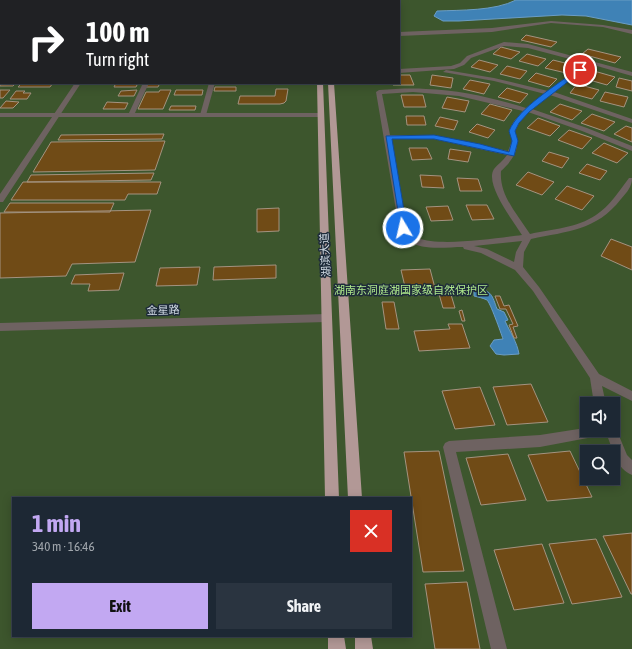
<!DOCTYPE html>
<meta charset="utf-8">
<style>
:root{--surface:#1d2834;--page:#2a3440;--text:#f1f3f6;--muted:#a0a6ac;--line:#3b444f;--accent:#c2a8f2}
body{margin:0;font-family:"Asap Condensed","Noto Sans SC",sans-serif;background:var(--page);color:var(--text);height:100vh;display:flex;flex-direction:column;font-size:15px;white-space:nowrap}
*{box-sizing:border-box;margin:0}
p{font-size:13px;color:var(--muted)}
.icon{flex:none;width:22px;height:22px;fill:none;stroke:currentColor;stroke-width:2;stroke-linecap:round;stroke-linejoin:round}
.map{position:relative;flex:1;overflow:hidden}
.drawer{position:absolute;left:12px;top:497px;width:400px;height:140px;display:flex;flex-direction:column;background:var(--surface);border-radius:0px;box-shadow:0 2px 10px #0003,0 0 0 1px var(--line)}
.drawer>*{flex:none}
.hud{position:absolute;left:0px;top:0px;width:400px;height:84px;box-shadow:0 2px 10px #0003,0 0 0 1px var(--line);background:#202124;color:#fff;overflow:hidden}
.controls{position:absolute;left:580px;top:397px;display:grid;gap:8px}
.controls a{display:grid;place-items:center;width:40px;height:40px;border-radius:0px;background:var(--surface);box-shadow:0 2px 10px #0003,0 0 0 1px var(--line);font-size:20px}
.pin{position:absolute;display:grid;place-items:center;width:34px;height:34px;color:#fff;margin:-17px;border:2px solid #fff;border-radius:50%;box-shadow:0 1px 4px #0007}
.me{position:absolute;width:44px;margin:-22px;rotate:351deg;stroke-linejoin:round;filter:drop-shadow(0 0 3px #0008)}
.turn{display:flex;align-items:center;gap:14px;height:84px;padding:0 20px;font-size:18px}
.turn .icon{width:52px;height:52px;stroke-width:2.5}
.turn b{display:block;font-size:28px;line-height:34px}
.round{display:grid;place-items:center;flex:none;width:42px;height:42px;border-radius:0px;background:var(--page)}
.headline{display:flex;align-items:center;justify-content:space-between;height:68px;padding:0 20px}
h1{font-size:24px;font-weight:700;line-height:30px;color:var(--accent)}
.primary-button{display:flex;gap:8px;margin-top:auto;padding:8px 20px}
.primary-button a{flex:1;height:46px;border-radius:0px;background:var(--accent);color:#111;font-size:16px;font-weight:700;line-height:46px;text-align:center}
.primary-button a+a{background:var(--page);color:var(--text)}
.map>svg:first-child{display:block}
.green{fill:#3d562d;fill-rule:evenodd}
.water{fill:#3f82b6;stroke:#6b9dc4}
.building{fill:#704b16;stroke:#a49380}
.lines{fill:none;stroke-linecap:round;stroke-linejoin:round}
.minor{fill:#6e6261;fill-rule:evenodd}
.tertiary{fill:#6e6261;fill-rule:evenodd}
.trunk{fill:#b29896;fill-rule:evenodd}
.route{fill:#1a73e8;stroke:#114b97}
.labels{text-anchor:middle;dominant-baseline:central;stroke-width:3;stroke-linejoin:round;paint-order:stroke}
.street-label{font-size:11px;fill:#d3dce6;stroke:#1e2b3a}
.park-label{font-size:11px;fill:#aee88c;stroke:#1e2b3a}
</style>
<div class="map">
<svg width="632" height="649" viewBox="0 0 632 649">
<rect width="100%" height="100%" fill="#273545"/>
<path class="green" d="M0,0H632V649H0ZM1,1H399V83H1ZM587,404H613V430H587ZM587,452H613V478H587ZM13,498H411V636H13Z"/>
<path class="water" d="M516,0H632V25L586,16L562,15L459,21H443L434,16L437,11C460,10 495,11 516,0Z
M476,288C492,291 492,295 497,309L504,312L508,320L505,321C510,332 517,342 519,354L504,355L496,354L490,346L494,340L503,339C501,333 490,302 487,300C483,298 478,297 474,296V291Z"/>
<path class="building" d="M526,35L557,42L551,47L521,40Z
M501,47L520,52L511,59L493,54Z
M588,49L621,57L615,63L582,54Z
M527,54L546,59L538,66L519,61Z
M479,60L498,65L490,72L471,67Z
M553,60L573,65L566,73L545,68Z
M507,66L527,71L520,79L500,74Z
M594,71L615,77L607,85L586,79Z
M536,73L557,79L549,87L528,81Z
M399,75H410L414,85H393L392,83H399Z
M432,75L453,78L451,88L430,85Z
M619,78L632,81V91L616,87Z
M0,80L1,83H16L13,86H0Z
M470,80L490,84L484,94L463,89Z
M22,83H53L50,87H18Z
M116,83H138L136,87H114Z
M148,83H160L158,87H146Z
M577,84L599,90L592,99L570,93Z
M215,87H236V91H214Z
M507,88L528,94L520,103L498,97Z
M276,89H288L286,101L284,103L280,104H238L240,96H275Z
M0,90H10L3,98H0Z
M137,90L134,96H118L121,91Z
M160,90H171L163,109H138L146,92H159Z
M176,90H203L202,95H174Z
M16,91H25L23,93H31L27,99H10Z
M605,92L628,97L624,107L600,101Z
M401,95H423L426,107H404Z
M447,97L469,101L465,112L442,108Z
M6,101L19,102L13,108H0Z
M107,102L128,103L125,109H103Z
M490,104L512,110L504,121L481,114Z
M560,104L582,111L572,120L550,112Z
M171,106H196L195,110H169Z
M592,114L615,122L604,131L581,123Z
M406,116H424L426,125H407Z
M440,117L458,121L454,130L435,126Z
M538,118L560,126L550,136L527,128Z
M477,124L495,130L488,138L469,132Z
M626,126L632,128V142L614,134Z
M569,130L592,138L582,149L558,140Z
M164,134L162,139L58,140L61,135Z
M165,141L155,170L33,172L51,142Z
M604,143L628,153L617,163L592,153Z
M409,148H427L432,159L412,160Z
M450,149L471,152L468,162L448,159Z
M549,152L569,158L562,168L542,161Z
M587,164L607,171L600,180L579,173Z
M528,172L554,182L542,195L516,185Z
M154,173L151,180L27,182L31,175Z
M420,175L441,176L444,188L422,187Z
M457,178L478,179L482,191H460Z
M23,182H161L157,194H128L125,200H11Z
M567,186L594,196L582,210L555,199Z
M10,203H114L110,212H4Z
M466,205H487L494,219L472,220Z
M448,206L453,220L431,221L426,207Z
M279,208V231L257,232V209Z
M151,210L135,262L72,264L66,276L0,278V213Z
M611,239L632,247V270L601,256Z
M276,265V278L213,280L214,267Z
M200,267L197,285L156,286L160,268Z
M430,269L435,288H449L455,308H443L439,294L407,295L401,270Z
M124,273L119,290L88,291L90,284H71L75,275Z
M495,296H500L504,306L509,305L518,326L513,327L517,338H514L509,325L513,324L506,309H500Z
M382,302H394L399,329H386Z
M462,310L465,321H462L459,311Z
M448,324H462L470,348L419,351L414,331L450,329Z
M531,384L548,422L507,425L493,387Z
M480,387L495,425L455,429L442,391Z
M439,451L464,571L423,572L404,452Z
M570,451L592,497L547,501L528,455Z
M508,454L526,500L481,505L466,458Z
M632,533V594H631L603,536Z
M596,539L622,597L572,604L549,544Z
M542,544L564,603L514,610L494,550Z
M467,582L480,649H435L425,584Z"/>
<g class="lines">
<path class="minor" d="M2,0H7L2,1Z
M132,0H136V1H132Z
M551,21L603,25L632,30V34L603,27L551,23L492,32L399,36V32L492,28Z
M504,42L528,44L632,72V76L590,64L554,92L632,119V123L550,95L532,109L587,128L632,146V151L582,131L528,112L519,123L515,131C521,148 514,159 501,171C499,195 517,214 530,234C552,229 577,228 596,215C610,206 619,191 629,178H632C632,187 627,192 621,199C596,231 568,231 531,239L524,252L523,267L539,287L599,374L632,391V401L602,386L606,404H594L590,378L533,291L515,270L481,253L464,249L463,247C447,247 422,251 409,241C405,237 402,232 399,228L376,92L379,90C394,89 410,88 426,89C459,90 494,98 526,108L545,94L494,81L443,72L446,70L494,78L548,91L585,63L528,48L504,46L471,58L464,65L454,69L399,73V69L451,66L460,63L467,56ZM413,92L459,96L523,111L514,121L509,131L512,141L508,151L434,135H390L382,94ZM391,139H434L507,155C503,161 498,164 494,169C484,184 514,222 522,235C499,238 439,247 418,238C413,236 410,232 407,228ZM522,241L516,252L514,262L487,249L474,246Z
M0,43H1V47H0Z
M75,83H81L3,202H0V194Z
M143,83H149L134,115L129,116L128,115Z
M209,83H215L206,115L203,117L200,115Z
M613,425L615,426L627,455L632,460V475C625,472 619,466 616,459L605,430H613Z
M586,426H587V430H596L593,437L540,447L456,452L507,649H491L443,447L445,443L449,441L540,435L585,428Z"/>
<path class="tertiary" d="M0,113H321L324,115L321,117H0Z
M327,314L330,315L332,318L330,321L327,322L0,331V323Z"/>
<path class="trunk" d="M316,0H320V1H316Z
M324,0H328V1H324Z
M317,83H323L339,498H325Z
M328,83H334L362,498H348Z
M328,636H344L346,649H328Z
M355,636H371L373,649H355Z"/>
</g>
<path class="route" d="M578,69L583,70L529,112L519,123L515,131L518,141L514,156L434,139H392L407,228L403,231L401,230L386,136L434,135L480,144L509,152L512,141L509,131C519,107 557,85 578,69Z"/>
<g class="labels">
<g class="street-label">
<text transform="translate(325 255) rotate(-93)">湖滨大道</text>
<text transform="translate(163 310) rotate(-2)">金星路</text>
</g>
<g class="park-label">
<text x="411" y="290">湖南东洞庭湖国家级自然保护区</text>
</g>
</g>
</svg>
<div class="controls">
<a><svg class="icon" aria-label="sound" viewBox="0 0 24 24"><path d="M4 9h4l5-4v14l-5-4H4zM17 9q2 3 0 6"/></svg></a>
<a><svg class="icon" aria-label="search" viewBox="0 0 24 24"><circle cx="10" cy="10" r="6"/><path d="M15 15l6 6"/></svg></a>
</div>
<div class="pin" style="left:580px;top:70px;background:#d93025"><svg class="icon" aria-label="arrive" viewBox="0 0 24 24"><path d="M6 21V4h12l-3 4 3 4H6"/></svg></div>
<svg class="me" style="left:403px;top:228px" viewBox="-20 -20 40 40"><circle r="17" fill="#1a73e8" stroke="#fff" stroke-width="3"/><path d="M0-11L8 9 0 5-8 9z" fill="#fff"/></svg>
<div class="hud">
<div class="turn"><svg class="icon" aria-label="right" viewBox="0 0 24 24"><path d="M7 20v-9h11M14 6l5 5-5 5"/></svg><div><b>100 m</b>Turn right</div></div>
</div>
<section class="drawer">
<div class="headline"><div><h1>1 min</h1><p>340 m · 16:46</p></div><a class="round" style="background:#d93025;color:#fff"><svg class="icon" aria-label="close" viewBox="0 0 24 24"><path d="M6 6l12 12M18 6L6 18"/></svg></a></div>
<div class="primary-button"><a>Exit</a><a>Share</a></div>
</section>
</div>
